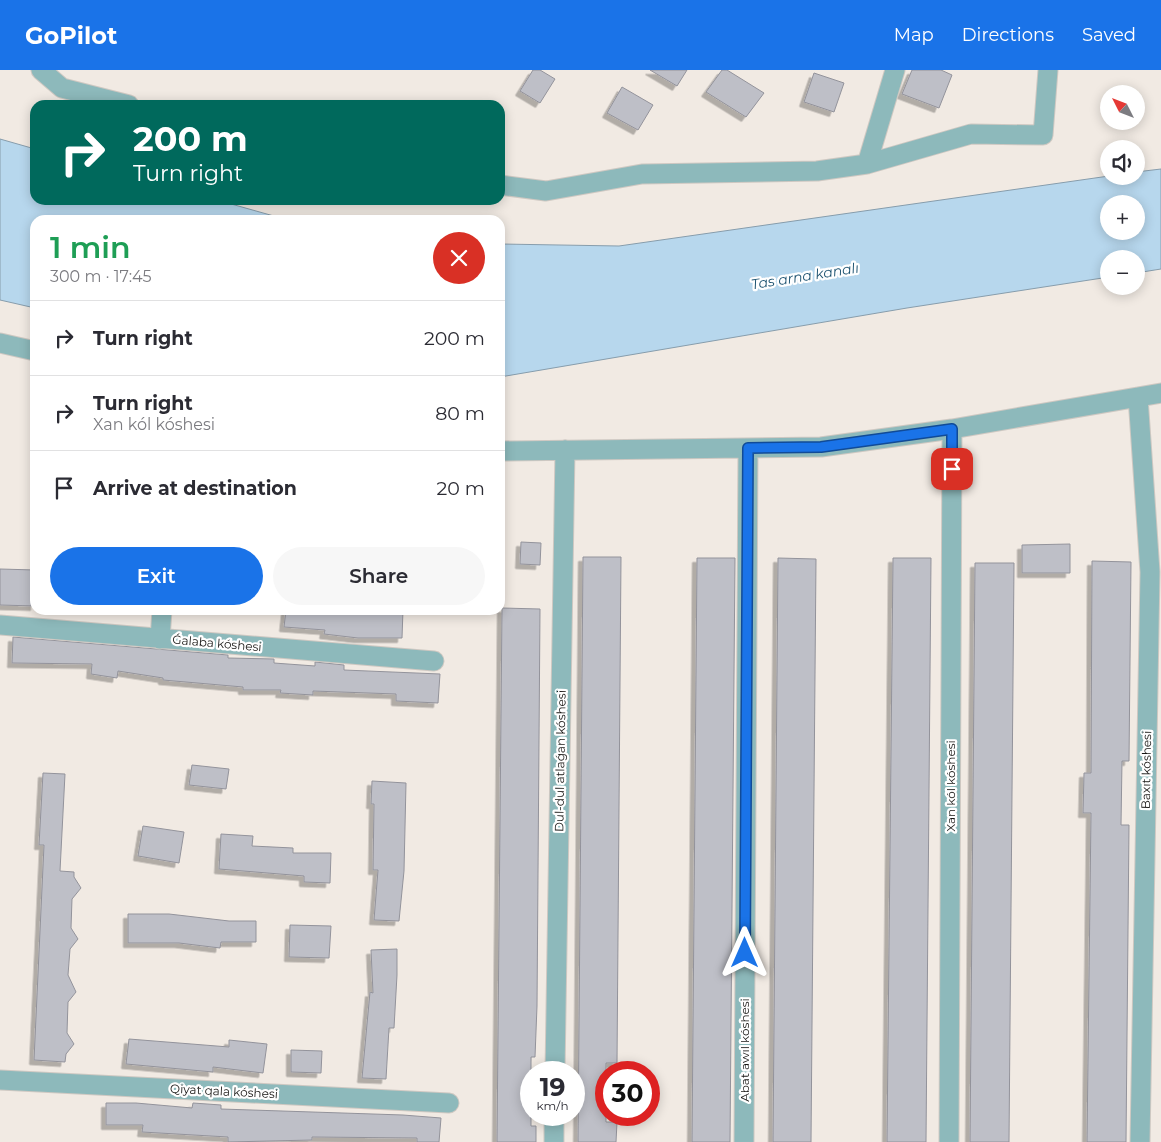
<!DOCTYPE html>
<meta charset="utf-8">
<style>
:root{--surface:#fff;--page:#f7f7f7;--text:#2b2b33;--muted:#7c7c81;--line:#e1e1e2;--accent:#1a73e8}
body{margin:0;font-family:Montserrat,sans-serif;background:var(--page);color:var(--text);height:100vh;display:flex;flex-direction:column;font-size:19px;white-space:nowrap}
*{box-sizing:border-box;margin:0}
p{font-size:16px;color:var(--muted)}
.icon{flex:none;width:28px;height:28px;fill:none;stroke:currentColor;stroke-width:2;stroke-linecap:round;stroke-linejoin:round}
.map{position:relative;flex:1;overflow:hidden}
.drawer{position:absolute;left:30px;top:145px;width:475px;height:400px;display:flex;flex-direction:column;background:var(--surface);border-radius:15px;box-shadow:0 2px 12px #0003}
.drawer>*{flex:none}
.banner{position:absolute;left:30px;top:30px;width:475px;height:105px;border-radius:15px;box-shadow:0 2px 12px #0003;background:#00695c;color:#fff;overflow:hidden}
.needle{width:32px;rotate:312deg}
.fabs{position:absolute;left:1100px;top:15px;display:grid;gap:10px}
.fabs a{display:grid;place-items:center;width:45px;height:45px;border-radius:50%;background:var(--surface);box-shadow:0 2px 12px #0003;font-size:25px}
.speed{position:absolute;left:520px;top:991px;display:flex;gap:10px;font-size:25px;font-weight:700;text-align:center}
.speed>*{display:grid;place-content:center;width:65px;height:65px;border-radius:50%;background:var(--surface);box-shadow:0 2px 12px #0003;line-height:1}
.speed small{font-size:12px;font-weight:400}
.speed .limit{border:8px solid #d22;background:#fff;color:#111}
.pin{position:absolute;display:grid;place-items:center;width:42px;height:42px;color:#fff;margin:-21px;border-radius:10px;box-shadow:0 2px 8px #0006}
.me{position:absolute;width:55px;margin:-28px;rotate:0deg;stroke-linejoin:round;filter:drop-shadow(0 0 4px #0008)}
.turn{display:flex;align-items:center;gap:18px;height:105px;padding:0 20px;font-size:22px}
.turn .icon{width:65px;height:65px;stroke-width:2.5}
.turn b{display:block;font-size:35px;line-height:42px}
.round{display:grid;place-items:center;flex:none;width:52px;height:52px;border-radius:26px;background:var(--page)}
.overview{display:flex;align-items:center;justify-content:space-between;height:85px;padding:0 20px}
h1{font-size:30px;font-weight:600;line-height:38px;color:#1e9e55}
.action{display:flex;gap:10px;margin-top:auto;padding:10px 20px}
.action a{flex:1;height:58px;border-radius:30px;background:var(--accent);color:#fff;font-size:20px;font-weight:600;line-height:58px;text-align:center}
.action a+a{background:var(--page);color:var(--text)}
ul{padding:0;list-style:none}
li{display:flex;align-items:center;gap:15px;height:75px;padding:0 20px;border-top:1px solid var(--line)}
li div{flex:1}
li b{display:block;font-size:19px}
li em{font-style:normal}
header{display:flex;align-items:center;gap:30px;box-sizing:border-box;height:70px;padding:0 25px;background:var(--accent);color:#fff}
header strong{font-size:24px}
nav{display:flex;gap:28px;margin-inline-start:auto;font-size:18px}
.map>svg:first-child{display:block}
.water{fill:#b7d7ed;stroke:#879dac;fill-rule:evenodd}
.building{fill:#bebfc7;stroke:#93939b;filter:url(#shadow)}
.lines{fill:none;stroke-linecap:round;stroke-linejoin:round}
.street-casing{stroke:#cec8c2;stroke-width:21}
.street{stroke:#8db9bb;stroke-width:19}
.route-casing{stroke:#114b97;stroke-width:12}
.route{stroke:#1a73e8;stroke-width:9}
.labels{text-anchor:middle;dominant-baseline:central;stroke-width:4.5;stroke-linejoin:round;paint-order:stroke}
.street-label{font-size:12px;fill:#171513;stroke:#fff}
.water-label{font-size:14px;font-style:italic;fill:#1d5371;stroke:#fff}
</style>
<header>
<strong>GoPilot</strong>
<nav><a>Map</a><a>Directions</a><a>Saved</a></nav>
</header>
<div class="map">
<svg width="1161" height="1072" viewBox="0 0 1161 1072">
<defs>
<filter id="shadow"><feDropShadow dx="-4.5" dy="4.5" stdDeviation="0" flood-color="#0004"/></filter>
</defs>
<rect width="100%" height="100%" fill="#f1eae3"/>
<path class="water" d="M0,69L35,79V130H217L288,150H35V238L0,230Z
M1161,99V199L1136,203V189H1109V207L907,238L500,307V174L619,176L1109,106H1136V102ZM1109,134H1136V161H1109Z"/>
<path class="building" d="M533,0H540L555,9L540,33L520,21Z
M650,0H687L677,16Z
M722,0H727L764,23L746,47L706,22Z
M912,0H941L952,5L939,38L902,24Z
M814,3L844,13L834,42L804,32Z
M622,17L653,35L638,60L607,43Z
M521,472L541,473L540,495L520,494Z
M1070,474V503H1022V475Z
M583,487H621L617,993H606V1052H617L616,1072H578Z
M697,488H735L730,1072H692Z
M778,488L816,489L811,1072H773Z
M893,488H931L926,1072H887Z
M1092,491L1131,492L1129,691H1122L1121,755H1129L1126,1072H1087L1091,743H1083L1084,703H1091Z
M975,493H1014L1009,1072H970Z
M0,499L35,500V536L0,535Z
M502,538L540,539L537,936L535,987H531V1056H536V1072H497Z
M286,540H403L402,568H358L324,564L325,560L284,557Z
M13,567L228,585V588L274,589V593L315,596V592L344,595V600L440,604L438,633L396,631V624L313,621V625L280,623L281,620H243V617L163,610V608L118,601L117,608L91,604L92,594L12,593Z
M192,695L229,699L226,719L189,715Z
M43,703L65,704L60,801L74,802V807L81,818L72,829L71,858L78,869L70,879L68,905L76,922L68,932L67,963L74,974L66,984L65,992L34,990L44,775H39Z
M372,711L406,713L404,801L399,851L374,850L378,800H373L374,734H371Z
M143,756L184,762L179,793L138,786Z
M221,764L253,766L252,776L293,778V783H331L330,813L304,812V806L219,799Z
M128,844H169L229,851H256V872H221L220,878L179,873H128Z
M290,855L331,856L329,888L289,887Z
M397,879V905L394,958H389L386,1009L362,1008L370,922L373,923L371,880Z
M129,969L229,977V970L267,974L263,1003L213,997V1002L126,994Z
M291,980L322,981L321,1003L291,1002Z
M106,1033H136L192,1038L193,1033L221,1035V1039L403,1045L441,1048L439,1072H417V1068L312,1067V1070L228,1072V1067L142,1062L143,1055H106Z"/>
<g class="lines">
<g class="street-casing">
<path id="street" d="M41,0L62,18L129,35
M867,94L895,0
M500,115L546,121L642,104L817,101L867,94L971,64L1043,65L1048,0
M0,273L35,281
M1138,327L1150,502L1140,1072
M500,381L821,377L952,359L1161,323
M0,555L434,591
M160,569L162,540
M555,1002L565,380
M0,1010L449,1033
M554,1072V1045
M744,1072L748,378
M949,1072L952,359"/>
</g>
<use href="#street" class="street"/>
</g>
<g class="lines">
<g class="route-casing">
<path id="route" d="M745,883L748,378L821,377L952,359V399"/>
</g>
<use href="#route" class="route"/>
</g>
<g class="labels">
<g class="street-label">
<text transform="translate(217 573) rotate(5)">Ǵalaba kóshesi</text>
<text transform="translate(560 691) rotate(-89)">Dul-dul atlaǵan kóshesi</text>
<text transform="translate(1146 700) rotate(-89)">Baxıt kóshesi</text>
<text transform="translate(950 716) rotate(-90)">Xan kól kóshesi</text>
<text transform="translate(744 980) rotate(-90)">Abat awıl kóshesi</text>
<text transform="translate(224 1021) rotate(3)">Qiyat qala kóshesi</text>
</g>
<g class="water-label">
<text transform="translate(805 206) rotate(-9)">Tas arna kanalı</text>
</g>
</g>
</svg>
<div class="fabs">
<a><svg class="needle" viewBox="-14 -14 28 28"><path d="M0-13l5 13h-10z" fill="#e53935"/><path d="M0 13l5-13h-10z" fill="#7c7c81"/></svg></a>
<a><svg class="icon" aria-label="sound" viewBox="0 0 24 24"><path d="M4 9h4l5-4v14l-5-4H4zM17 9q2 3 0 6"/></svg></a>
<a>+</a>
<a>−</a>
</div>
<div class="speed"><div>19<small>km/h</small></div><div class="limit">30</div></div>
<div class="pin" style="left:952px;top:399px;background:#d93025"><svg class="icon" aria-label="arrive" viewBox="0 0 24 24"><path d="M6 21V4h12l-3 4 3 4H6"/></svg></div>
<svg class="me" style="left:745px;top:883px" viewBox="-20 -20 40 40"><path d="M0-17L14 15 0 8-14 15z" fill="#1a73e8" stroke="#fff" stroke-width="4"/></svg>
<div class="banner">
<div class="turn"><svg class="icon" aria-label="right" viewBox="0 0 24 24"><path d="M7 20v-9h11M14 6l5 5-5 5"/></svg><div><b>200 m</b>Turn right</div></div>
</div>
<section class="drawer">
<div class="overview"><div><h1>1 min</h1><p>300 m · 17:45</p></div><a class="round" style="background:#d93025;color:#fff"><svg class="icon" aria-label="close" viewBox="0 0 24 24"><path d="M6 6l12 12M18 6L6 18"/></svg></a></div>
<ul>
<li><svg class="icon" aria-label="right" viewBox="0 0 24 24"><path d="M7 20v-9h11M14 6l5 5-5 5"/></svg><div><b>Turn right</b></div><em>200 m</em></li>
<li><svg class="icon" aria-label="right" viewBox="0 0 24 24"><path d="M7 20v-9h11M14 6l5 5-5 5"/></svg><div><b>Turn right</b><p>Xan kól kóshesi</p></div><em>80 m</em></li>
<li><svg class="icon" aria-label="arrive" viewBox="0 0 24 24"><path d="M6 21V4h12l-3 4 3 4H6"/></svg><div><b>Arrive at destination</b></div><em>20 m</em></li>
</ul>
<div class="action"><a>Exit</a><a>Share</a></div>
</section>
</div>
